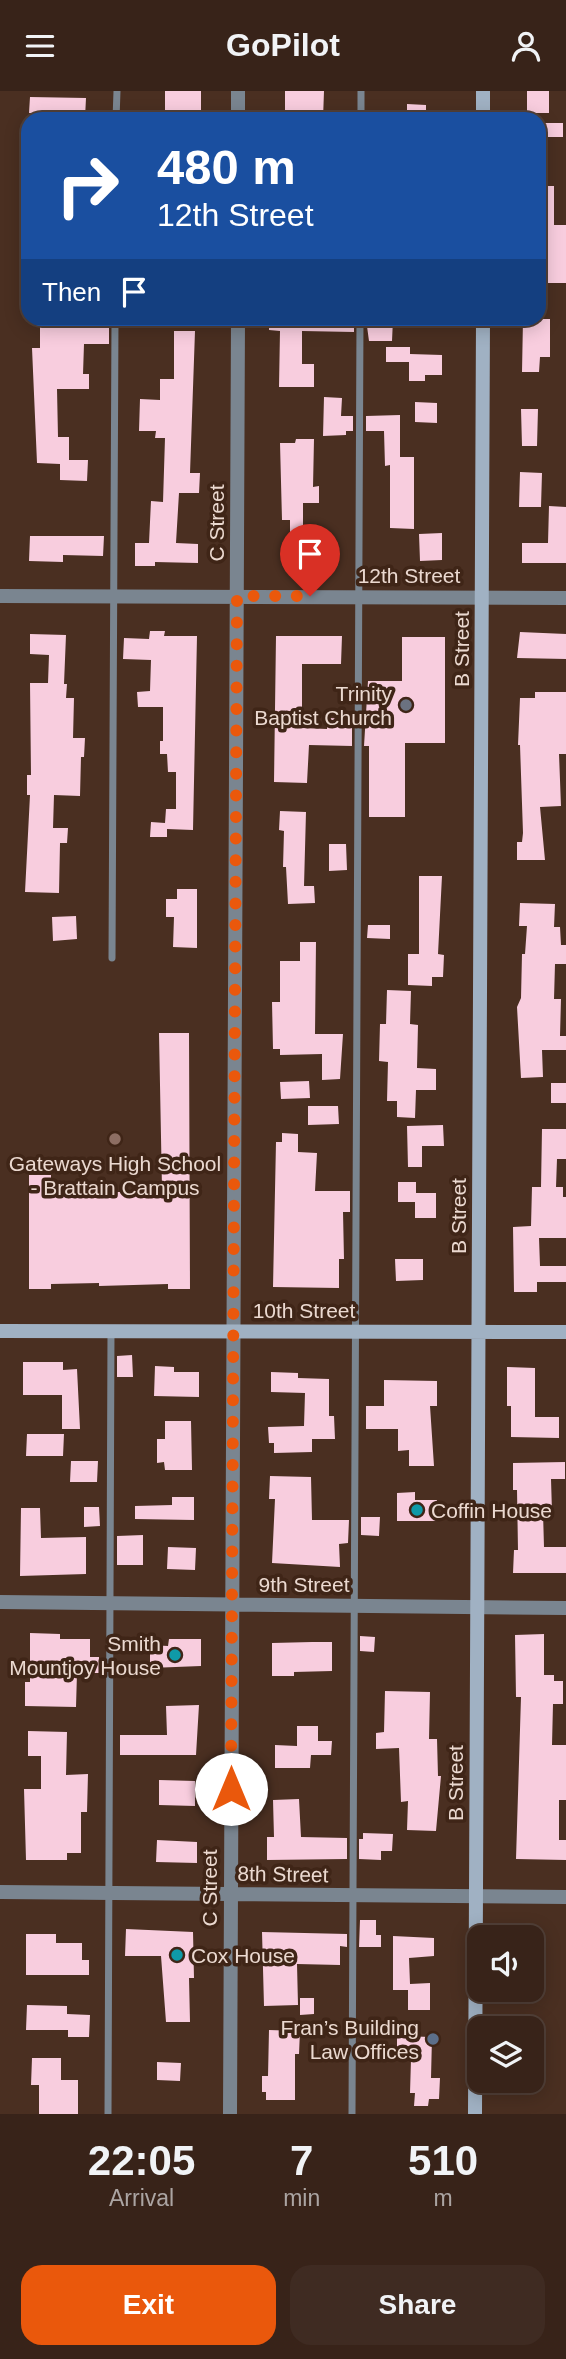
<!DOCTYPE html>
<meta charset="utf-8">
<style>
:root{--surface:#382319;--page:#3f2b22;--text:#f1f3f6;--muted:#aba4a2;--line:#524038;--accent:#ea580c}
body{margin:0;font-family:Arial,sans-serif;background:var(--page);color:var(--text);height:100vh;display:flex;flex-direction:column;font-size:26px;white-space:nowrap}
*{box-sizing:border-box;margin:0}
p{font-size:23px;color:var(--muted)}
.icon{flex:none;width:38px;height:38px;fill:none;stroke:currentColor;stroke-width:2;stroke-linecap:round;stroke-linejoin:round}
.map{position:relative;height:2023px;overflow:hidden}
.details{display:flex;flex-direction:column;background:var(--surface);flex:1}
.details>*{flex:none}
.hud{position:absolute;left:21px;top:21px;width:525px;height:214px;border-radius:21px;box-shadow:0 4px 18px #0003,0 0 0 2px var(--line);background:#1a4fa0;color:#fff;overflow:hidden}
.fabs{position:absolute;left:467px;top:1834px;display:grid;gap:14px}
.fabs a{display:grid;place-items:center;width:77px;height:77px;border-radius:14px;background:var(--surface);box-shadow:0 4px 18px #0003,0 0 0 2px var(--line);font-size:35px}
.pin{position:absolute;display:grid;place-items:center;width:60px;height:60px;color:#fff;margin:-72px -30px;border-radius:50% 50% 50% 0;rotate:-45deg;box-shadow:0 0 7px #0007}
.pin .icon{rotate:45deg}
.me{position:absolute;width:77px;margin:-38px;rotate:0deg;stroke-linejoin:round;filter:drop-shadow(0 0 5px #0008)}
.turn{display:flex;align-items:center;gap:24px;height:147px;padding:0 21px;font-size:32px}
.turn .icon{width:91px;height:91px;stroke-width:2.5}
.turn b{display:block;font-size:49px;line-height:60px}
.then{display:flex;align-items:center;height:66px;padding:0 21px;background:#0003;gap:14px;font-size:26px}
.eta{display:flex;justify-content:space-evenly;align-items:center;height:119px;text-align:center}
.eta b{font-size:42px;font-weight:700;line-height:49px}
.button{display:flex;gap:14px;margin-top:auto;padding:14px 21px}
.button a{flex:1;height:80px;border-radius:21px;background:var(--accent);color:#fff;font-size:28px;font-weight:700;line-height:80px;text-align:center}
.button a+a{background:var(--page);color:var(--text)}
header{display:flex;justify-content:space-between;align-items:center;height:91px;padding:0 21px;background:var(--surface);font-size:32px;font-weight:700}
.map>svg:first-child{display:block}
.building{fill:#f8cdde}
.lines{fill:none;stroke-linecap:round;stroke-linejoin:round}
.lane{stroke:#7a8590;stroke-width:7}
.street{stroke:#7a8590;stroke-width:14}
.secondary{stroke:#a0b1c3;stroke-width:14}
.route{stroke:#ea580c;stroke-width:12;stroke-dasharray:0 21.6}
.worship-dot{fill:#6b7280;stroke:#3f2517;stroke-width:2.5}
.education-dot{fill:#8d6e63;stroke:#3f2517;stroke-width:2.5}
.culture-dot{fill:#0f9aa8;stroke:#3f2517;stroke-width:2.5}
.service-dot{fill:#5c6f8a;stroke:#3f2517;stroke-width:2.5}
.labels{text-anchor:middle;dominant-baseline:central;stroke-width:7;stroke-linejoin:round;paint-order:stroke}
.street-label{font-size:21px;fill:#ebd9d0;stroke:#3f2517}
.poi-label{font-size:21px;fill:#ebd9d0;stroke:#3f2517;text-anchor:end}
</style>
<header><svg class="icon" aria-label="menu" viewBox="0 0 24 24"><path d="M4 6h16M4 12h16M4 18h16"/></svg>GoPilot<svg class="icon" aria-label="person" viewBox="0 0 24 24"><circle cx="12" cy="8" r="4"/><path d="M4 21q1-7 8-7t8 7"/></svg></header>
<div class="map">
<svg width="566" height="2023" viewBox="0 0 566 2023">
<rect width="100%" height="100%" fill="#4a2f21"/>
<path class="building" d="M165,0H201V20L165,21Z
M285,0H324L323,28H304V19H285Z
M527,0H549V22H527Z
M30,6L86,7L85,27L34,28V22H29Z
M407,13L426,14V28H407Z
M539,32H563V46H539Z
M539,95H554V134H566V192H539Z
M40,228H87V234H109V253H84L83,283H89V298H57L58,346H69V369H88L87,390L60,389V373L37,372L32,257H40Z
M269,228H354V241L302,240V273H314V296H279L280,240L269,239Z
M366,228H393L392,250H369Z
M523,228H550V266H540L539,281H522Z
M174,240H195L190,382H200L199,402H179L176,452L198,453V472L155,471V475H135V452H149L151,410L163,411L165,347H155L156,340H139L140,308L160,309V288H174Z
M386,256H410V263L442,264V284H425V290H409V271H386Z
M324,306L342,307L341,325H353V340H346V344L323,345Z
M415,311L437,312V332L415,331Z
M521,318H538L537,355H522Z
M400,324V366H414V438L390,437V374L385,375L384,340H366V325Z
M296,348H314L313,396L319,395V412H303V444L334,445V464H314V480H290V429H282L280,352H295Z
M520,381L542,382L541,416H519Z
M549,415L566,416V472H522V452H548Z
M442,442V469L420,470L419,443Z
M30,445H104L103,465L63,464V471L29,470Z
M150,540H165L164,545H197L193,739L167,738V746H150L151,731L165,732L166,718H176V681H168L167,663H160V650H163V616H138L137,601L150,600L151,569L123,568L124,547L149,548Z
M520,541L566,543V568L517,567Z
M30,543L66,544L64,593H67L66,607H74L73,647H85L84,666H81L80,705L54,704L53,737H68L67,752H60L59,802L25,801L30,704H27V684H31L30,592H48L49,564L30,563Z
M276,545H342L341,573H302V637L327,638V627L352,628V655L309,654L307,692L274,691Z
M402,546H445V652H405V726H369V655H364L368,590H402Z
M535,601H566V663H559L561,715L540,716L545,769H517V751H522L523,742L520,654H518L520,607H535Z
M280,720L306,721L304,795H314L315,812L288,813L286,776H283L284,740L279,739Z
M329,753H346L347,779L329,780Z
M419,785H442L438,863L444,864L443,886H432V895L408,894V863H419Z
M177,798H197V857L173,856L174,826H166V808H177Z
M520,812L555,813L554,836H560L561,854H566V873H555L554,908H561L560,945H566V959H542L543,986L521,987L517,916L521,907L522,863H525L527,835H519Z
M76,825L77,848L53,850L52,826Z
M368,834H390V848L367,847Z
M300,851H316L315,943H343L340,988L322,989V963L280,964V958H273L272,911H280V870H300Z
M387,899L411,900L410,933L418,934L417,977L436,978V999H416L415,1027L397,1026V1010H387L388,971L379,970L380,933H386Z
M159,942H189L190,1198H168V1193L99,1195V1192L51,1193V1198H29V1084H51V1094H59V1101H145V1098H162Z
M309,990L310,1007L281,1008L280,991Z
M551,992H566V1012H551Z
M308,1015H338L339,1033L308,1034Z
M443,1034L444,1055H422V1076H408L407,1035Z
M542,1038H566V1068H557L556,1096H563V1106H566V1147H539L540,1175H566V1191H537V1201H514L513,1136L531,1135L532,1096H541Z
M282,1042L298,1043V1061L317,1062L315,1100H350V1121H343L344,1168H339V1197L273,1196L276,1051H282Z
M398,1091H416V1102H436V1127H415V1111H398Z
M395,1168H423V1189L396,1190Z
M132,1264L133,1286H117V1265Z
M23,1271H63V1279L77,1278L80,1338H62V1304H23Z
M155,1275L174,1276V1281H199V1306L154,1305Z
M507,1276L535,1277V1326H559V1347L511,1346V1315H507Z
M271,1281L298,1282V1287L329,1288V1325H334L335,1348H312V1361L274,1362V1352H269L268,1336L304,1335L305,1302L271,1301Z
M384,1289L437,1290V1315H430L434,1375H409V1359L398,1360V1338H366V1315H384Z
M165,1330H191L192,1379H165L164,1371L157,1372V1348H165Z
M27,1343H64L63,1365H26Z
M71,1370H98L97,1391H70Z
M565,1371V1388H551L552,1421H543L544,1456H566V1482H513L514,1459H518L517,1399H513V1372Z
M270,1385L311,1386L312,1429H349L348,1452L339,1453L340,1476L272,1472L275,1408H269Z
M415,1401V1409H437V1430H397V1402Z
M172,1406H194V1429L135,1428V1415L172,1414Z
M84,1416H99L100,1435L84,1436Z
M21,1417H40L41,1447L86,1446V1483L20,1485Z
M361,1426H380L379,1445L361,1444Z
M143,1444V1474H117V1445Z
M168,1456L196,1457L195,1479L167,1478Z
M30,1542L60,1543V1548H90V1566H99V1582H77L76,1616L25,1615V1591H30Z
M544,1543V1584H554V1590H563V1613H553L552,1654H566V1709H559V1749H566V1769L516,1768L521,1606H516L515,1544Z
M360,1545L375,1546L374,1561L360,1560Z
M169,1548H201V1575L150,1577V1554L168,1555Z
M312,1551H332V1580L294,1581V1585H272V1552Z
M385,1600L430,1601L429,1648H437L438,1685H441L436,1740L407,1739L408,1710L401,1711L399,1657L376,1658V1642L384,1641Z
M199,1614L196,1664H120V1644H167L166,1615Z
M297,1635H318V1650H332L331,1664H311L310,1677H275V1654L297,1655Z
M28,1640L67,1641L66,1684L88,1683L87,1721H81V1762H67V1769H26L24,1698H41V1665H28Z
M159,1689L195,1690V1715L159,1714Z
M299,1708L301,1746L347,1747V1768L267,1769V1746H274L273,1709Z
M363,1742L393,1743L392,1760H381V1769L359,1768V1748H363Z
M157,1749L197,1751V1772L156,1771Z
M360,1829H376V1844H381V1856H359Z
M126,1838L193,1841L194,1887H189L190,1931H166L161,1865H125Z
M262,1841L347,1843V1856L340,1855V1874L297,1873L298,1914L264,1915Z
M26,1843H56V1852H82V1869H89V1884H26Z
M393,1845L434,1847V1865L409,1867L410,1893L430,1892V1919H408V1899H393Z
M300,1907H314V1923L300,1924Z
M27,1914L67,1915V1923L90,1924L89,1946H68V1939H26Z
M269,1939L300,1940L299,1963H295V2009H266V2001H262V1985H268Z
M397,1945L432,1946L431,1987H440L439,2008H429L428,2015H414L415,2002H410L411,1968H397Z
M32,1967H61V1989H78V2023H39V1994H31Z
M157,1971L181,1972L180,1990L157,1989Z"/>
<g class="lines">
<path class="lane" d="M116,28L117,0
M361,28V0
M112,867L115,228
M108,2023L111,1240
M352,2023L360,228"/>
<path class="street" d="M238,28V0
M0,505L566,507
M0,1511L566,1517
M0,1801L566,1806
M230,2023L238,228"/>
<path class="secondary" d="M483,28V0
M0,1240L566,1241
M475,2023L483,228"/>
</g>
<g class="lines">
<path class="route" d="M231,1698L237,505H310"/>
</g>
<circle class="worship-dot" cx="406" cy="614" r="7"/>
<circle class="education-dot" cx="115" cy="1048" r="7"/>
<g class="culture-dot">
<circle cx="417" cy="1419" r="7"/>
<circle cx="175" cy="1564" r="7"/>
<circle cx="177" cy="1864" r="7"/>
</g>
<circle class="service-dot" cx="433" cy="1948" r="7"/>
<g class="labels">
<g class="street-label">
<text transform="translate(216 432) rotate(-90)">C Street</text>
<text x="409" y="484">12th Street</text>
<text transform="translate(461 558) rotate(-90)">B Street</text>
<text transform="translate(458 1125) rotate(-90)">B Street</text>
<text x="304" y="1219">10th Street</text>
<text x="304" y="1493">9th Street</text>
<text transform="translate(455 1692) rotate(-90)">B Street</text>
<text transform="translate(283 1783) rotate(1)">8th Street</text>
<text transform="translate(209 1797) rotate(-90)">C Street</text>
</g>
<g class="poi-label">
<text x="392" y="602">Trinity<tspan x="392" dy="24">Baptist Church</tspan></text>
<text x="115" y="1072" text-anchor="middle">Gateways High School<tspan x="115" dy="24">- Brattain Campus</tspan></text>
<text x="431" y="1419" text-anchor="start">Coffin House</text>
<text x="161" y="1552">Smith<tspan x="161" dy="24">Mountjoy House</tspan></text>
<text x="191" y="1864" text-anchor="start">Cox House</text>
<text x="419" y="1936">Fran’s Building<tspan x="419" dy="24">Law Offices</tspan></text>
</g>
</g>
</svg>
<div class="fabs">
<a><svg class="icon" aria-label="sound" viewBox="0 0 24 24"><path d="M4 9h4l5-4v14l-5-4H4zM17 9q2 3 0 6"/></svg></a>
<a><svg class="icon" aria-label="layers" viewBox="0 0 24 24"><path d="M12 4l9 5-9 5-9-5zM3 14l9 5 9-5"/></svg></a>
</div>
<div class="pin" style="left:310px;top:505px;background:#d93025"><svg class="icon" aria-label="arrive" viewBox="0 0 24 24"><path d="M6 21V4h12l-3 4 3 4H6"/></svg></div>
<svg class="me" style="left:231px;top:1698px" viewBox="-20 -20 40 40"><circle r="19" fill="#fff"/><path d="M0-13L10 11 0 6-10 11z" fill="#ea580c"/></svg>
<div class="hud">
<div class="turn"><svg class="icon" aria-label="right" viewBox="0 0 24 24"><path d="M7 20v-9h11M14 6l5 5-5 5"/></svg><div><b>480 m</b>12th Street</div></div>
<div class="then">Then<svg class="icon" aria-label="arrive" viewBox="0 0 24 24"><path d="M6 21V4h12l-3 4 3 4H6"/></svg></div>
</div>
</div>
<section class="details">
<div class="eta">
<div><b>22:05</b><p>Arrival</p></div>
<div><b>7</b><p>min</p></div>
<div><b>510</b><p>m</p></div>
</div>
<div class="button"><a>Exit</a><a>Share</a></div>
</section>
